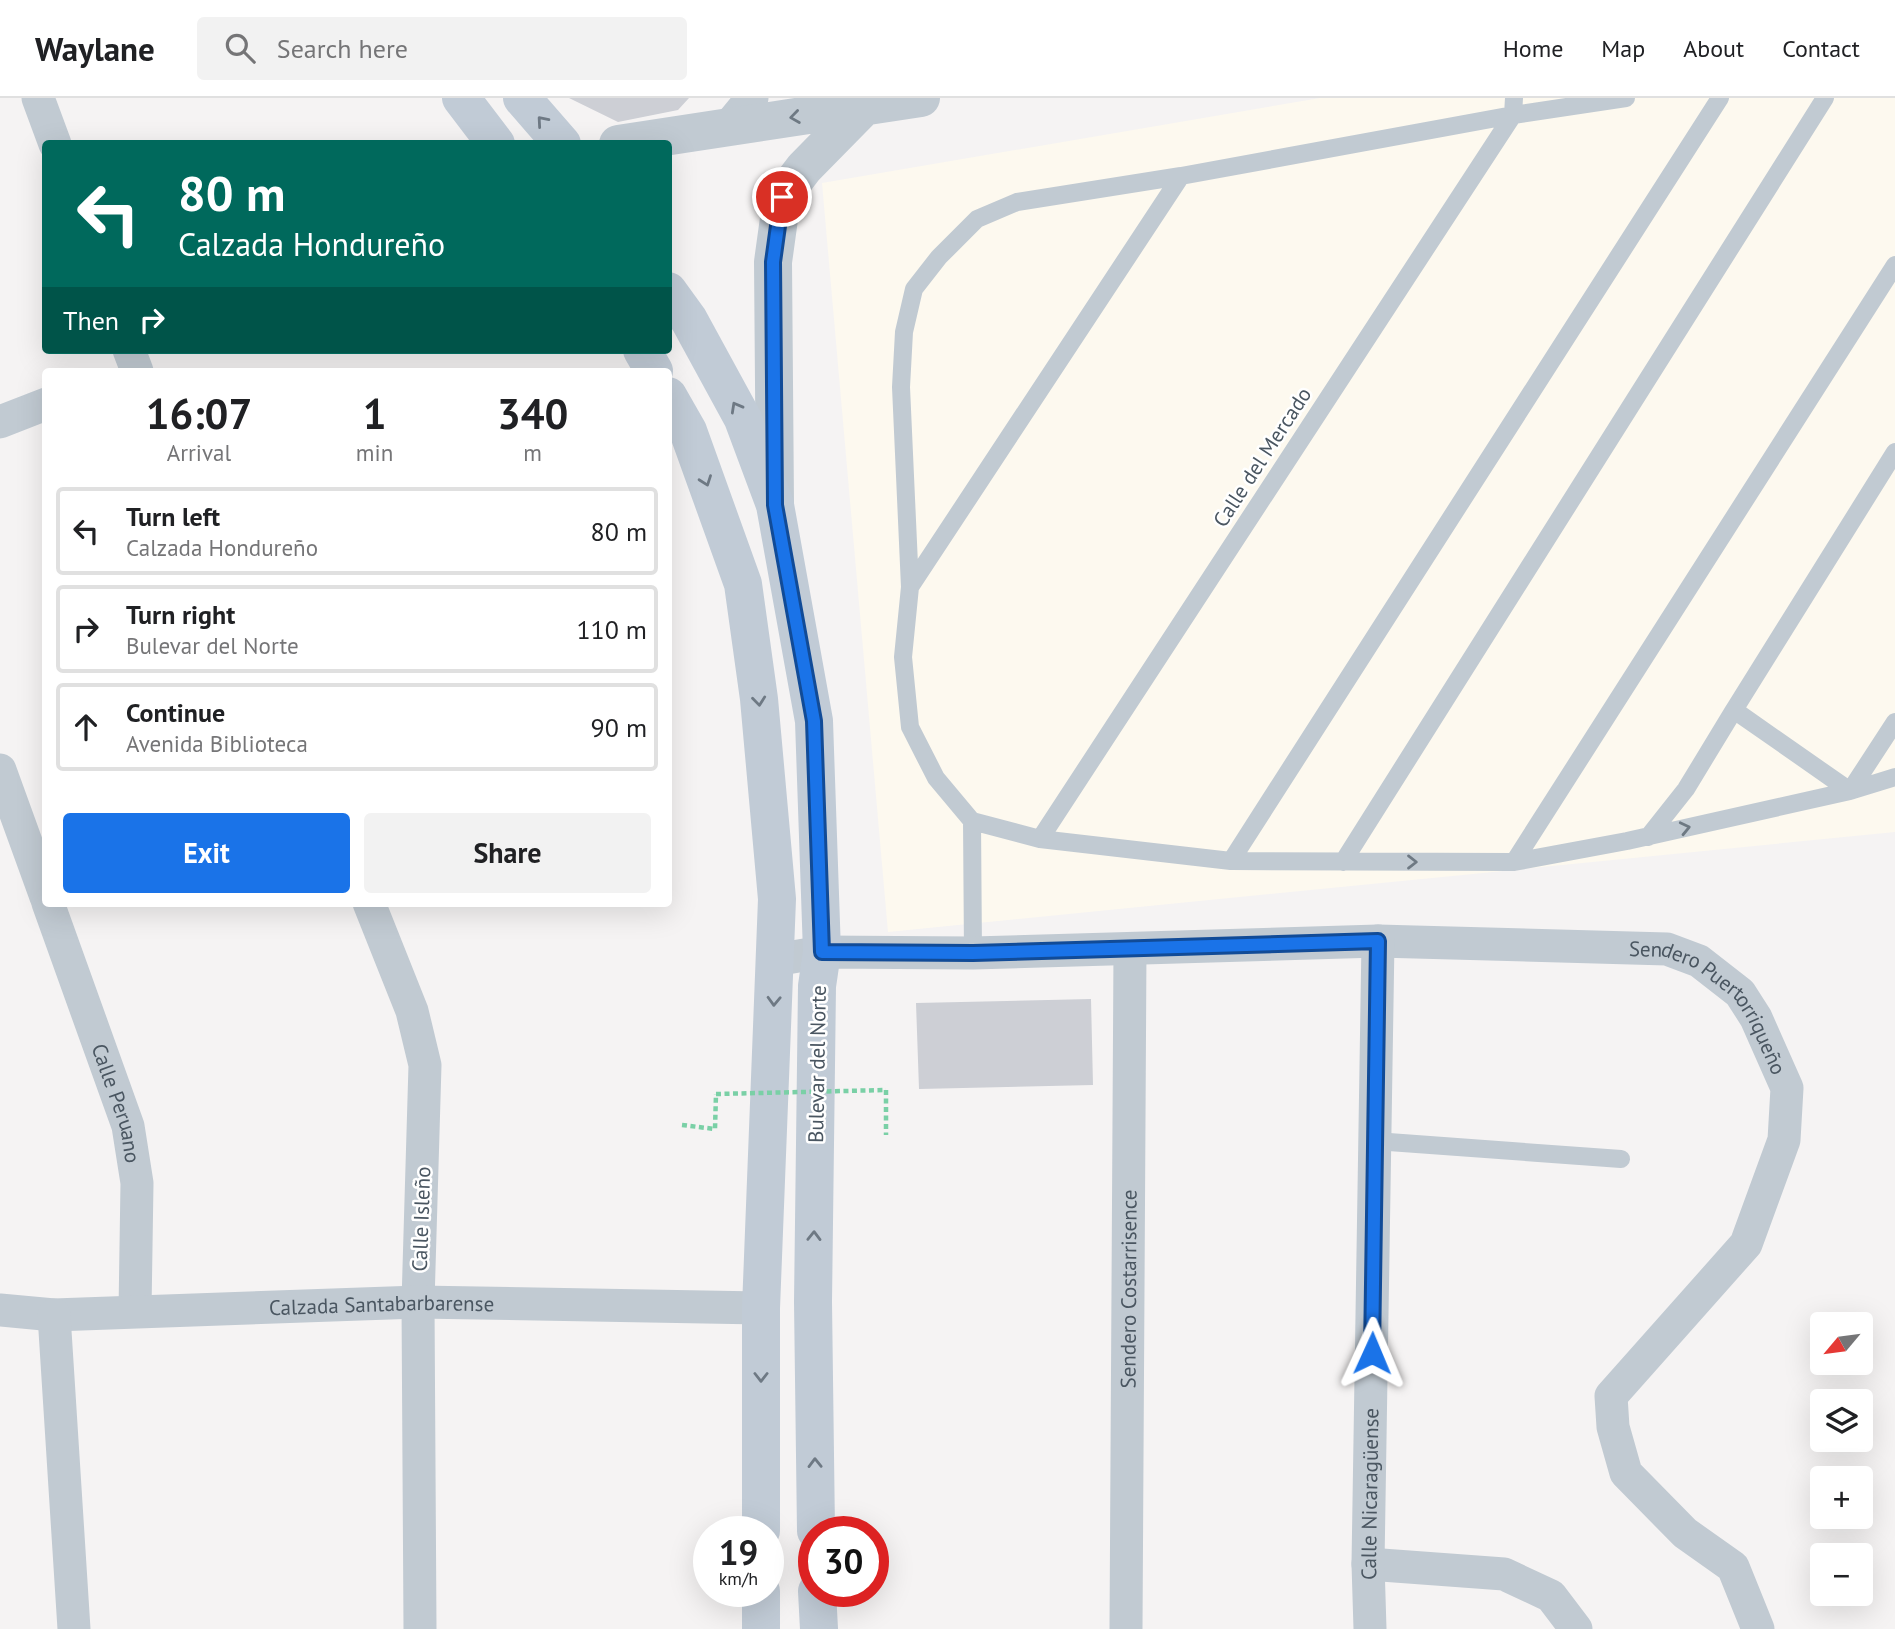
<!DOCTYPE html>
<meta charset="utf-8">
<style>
:root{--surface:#fff;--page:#f2f2f2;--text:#202124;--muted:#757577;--line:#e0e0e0;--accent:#1a73e8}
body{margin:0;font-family:"PT Sans",sans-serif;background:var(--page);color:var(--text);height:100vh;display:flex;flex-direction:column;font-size:26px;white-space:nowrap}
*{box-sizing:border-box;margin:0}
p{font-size:23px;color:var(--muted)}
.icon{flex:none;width:38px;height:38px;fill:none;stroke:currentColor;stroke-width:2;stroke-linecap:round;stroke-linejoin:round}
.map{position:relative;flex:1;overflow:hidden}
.drawer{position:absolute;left:42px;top:270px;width:630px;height:539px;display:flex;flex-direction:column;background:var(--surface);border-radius:7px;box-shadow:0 7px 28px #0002}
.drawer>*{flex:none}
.banner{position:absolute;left:42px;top:42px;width:630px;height:214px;border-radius:7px;box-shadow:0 7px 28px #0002;background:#00695c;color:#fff;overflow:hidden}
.needle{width:46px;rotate:241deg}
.buttons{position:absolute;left:1810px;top:1214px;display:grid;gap:14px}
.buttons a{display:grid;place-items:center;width:63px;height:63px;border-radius:7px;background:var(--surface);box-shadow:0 7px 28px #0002;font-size:35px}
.speed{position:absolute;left:693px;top:1418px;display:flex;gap:14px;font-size:35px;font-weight:700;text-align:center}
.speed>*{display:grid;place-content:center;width:91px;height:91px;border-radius:50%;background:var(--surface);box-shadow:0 7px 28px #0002;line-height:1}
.speed small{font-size:18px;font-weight:400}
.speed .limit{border:10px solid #d22;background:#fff;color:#111}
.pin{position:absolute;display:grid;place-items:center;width:60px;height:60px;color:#fff;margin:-30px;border:4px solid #fff;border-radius:50%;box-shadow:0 2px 7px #0007}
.me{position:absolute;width:77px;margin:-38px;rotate:1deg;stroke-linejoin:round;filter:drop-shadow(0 0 5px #0008)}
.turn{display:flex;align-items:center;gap:24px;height:147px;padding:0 21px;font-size:32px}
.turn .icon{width:91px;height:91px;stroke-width:2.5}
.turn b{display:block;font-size:49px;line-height:60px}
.then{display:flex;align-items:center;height:66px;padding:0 21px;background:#0003;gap:14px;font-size:26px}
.eta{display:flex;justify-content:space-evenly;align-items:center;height:119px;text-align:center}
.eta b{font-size:42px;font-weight:800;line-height:49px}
.primary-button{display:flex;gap:14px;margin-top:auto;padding:14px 21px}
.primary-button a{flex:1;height:80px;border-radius:7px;background:var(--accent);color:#fff;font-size:28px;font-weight:800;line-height:80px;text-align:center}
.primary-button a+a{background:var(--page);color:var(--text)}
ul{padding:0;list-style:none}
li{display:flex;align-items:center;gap:21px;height:88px;margin:0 14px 10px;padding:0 7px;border:4px solid var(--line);border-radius:7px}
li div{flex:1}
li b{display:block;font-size:26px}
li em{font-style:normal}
header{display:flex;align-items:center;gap:42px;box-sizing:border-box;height:98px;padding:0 35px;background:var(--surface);border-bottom:2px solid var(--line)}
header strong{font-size:33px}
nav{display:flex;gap:38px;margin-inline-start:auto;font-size:24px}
.search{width:490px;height:63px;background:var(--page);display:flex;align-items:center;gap:18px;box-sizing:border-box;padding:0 24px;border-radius:7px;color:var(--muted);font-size:26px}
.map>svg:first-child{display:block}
.commercial{fill:#fdf9ef}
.building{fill:#cdcfd5}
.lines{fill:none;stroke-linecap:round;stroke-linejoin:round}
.path{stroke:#7ad0a6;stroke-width:4.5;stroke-dasharray:5 3.5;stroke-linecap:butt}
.service{stroke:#c1cad2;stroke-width:18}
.minor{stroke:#c1cad2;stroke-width:33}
.tertiary{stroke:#c1cad2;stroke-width:38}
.secondary{stroke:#c1cbd6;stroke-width:38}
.path-bridge{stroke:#7ad0a6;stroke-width:4.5;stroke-dasharray:5 3.5;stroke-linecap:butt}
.oneway{stroke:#6e7983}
.oneway2{stroke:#6e7984}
.route-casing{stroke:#114b97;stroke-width:18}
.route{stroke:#1a73e8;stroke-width:12}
.labels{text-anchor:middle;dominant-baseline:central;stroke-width:5;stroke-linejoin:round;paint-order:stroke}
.street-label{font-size:21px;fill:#4a5661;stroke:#fff}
</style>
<header>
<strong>Waylane</strong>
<div class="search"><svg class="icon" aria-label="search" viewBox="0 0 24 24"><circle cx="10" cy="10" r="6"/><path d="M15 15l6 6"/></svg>Search here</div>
<nav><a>Home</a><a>Map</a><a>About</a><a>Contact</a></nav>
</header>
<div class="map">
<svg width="1895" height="1531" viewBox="0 0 1895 1531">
<rect width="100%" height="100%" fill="#f5f3f3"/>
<path class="commercial" d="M1320,0H1895V734L888,834L822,85Z"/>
<path class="building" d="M569,0H689L678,12L618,24Z
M1091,901L1093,987L919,991L916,905Z"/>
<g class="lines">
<path class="path" d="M886,992V1037
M682,1027L715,1031L716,996"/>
<path class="service" d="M1895,354L1734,612L1850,693L1895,624
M910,489L1181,78
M972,723L936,680L910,629L903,559L910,489L901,289L904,234L914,191L939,159L977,121L1017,104L1181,78L1513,17L1626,0
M1648,739L1686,691L1734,612
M1040,741L1513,17L1514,0
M1231,763L1720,0
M1343,764L1825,0
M1514,764L1895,167
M973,855L972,723L1040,741L1231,763L1514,764L1627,743L1850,693L1895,679
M1375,1043L1621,1061"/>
<g class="minor">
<path d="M38,0L55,46"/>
<path d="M729,28L752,0"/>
<path d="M129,252L137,273"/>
<path d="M0,324L46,306"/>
<path d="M0,672L46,799"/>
<path id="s1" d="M48,805L128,1028L137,1085L135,1213"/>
<path d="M369,805L412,913L425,967L418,1204L420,1531"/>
<path id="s2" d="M775,862L822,854L973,855L1378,843L1667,851L1699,863L1740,895L1756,920L1787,990L1784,1042L1746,1146L1611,1298L1613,1329L1626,1375L1685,1435L1733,1469L1758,1531"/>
<path id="s3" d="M0,1212L54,1217L418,1204L761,1210"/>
<path d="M54,1217L74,1531"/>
<path d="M1368,1466L1504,1476L1551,1498L1576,1531"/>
<path id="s4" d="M1126,1531L1130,851"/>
<path id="s5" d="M1370,1531L1368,1466L1378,843"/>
</g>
<path class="tertiary" d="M618,46L921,0
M775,406L773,164L782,99L804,70L863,10"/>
<path class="secondary" d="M461,0L496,46
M522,0L562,46
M668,193L689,222L743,321L775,407L814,623L822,854L817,888L813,1204L816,1433
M642,252L654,273
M668,298L688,333L743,486L759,601L777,801L761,1210V1433
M761,1493V1531
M817,1493L819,1531"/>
<path class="path-bridge" d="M716,996L886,992"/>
</g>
<defs><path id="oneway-chevron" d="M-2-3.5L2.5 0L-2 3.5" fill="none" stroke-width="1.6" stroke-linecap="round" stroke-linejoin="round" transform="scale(1.75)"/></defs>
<g class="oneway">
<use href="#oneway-chevron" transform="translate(795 19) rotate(172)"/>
<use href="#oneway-chevron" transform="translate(1685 730) rotate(-13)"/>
<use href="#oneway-chevron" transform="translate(1412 764)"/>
</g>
<g class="oneway2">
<use href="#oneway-chevron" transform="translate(542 23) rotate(-131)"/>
<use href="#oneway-chevron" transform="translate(736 309) rotate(-119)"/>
<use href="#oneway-chevron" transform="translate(706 383) rotate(70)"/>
<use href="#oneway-chevron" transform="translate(759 603) rotate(84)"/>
<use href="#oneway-chevron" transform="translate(774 903) rotate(92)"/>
<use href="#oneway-chevron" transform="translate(814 1138) rotate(-89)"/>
<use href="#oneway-chevron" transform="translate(761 1279) rotate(90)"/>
<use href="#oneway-chevron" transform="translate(815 1365) rotate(-91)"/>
</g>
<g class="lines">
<g class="route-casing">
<path id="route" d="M782,99L773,164L775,407L814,623L822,854L973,855L1378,843L1372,1255"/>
</g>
<use href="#route" class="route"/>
</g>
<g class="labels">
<g class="street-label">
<text transform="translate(1262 359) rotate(-57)">Calle del Mercado</text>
<text stroke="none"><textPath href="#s2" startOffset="962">Sendero Puertorriqueño</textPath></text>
<text transform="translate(817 966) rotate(-89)">Bulevar del Norte</text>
<text stroke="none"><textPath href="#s1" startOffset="212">Calle Peruano</textPath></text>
<text transform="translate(421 1121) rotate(-88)">Calle Isleño</text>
<text stroke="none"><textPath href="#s4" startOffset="340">Sendero Costarrisence</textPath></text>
<text stroke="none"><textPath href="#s3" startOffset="382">Calzada Santabarbarense</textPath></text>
<text stroke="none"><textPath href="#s5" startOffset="135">Calle Nicaragüense</textPath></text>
</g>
</g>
</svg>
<div class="buttons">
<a><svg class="needle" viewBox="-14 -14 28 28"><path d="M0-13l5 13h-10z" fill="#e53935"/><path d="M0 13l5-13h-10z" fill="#757577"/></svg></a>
<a><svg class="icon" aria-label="layers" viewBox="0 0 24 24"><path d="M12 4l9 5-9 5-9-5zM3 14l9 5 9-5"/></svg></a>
<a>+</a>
<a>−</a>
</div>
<div class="speed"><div>19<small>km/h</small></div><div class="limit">30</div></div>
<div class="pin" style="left:782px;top:99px;background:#d93025"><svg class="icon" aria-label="arrive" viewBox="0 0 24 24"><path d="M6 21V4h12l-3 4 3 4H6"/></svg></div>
<svg class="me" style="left:1372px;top:1255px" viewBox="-20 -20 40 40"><path d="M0-17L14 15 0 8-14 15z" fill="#1a73e8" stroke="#fff" stroke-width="4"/></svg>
<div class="banner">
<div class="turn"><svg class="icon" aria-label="left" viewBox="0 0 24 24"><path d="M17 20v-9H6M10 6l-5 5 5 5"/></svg><div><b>80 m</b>Calzada Hondureño</div></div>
<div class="then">Then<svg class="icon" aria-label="right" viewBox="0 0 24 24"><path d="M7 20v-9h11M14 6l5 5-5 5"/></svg></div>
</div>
<section class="drawer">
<div class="eta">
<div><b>16:07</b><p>Arrival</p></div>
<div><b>1</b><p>min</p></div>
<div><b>340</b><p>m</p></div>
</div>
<ul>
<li><svg class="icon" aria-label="left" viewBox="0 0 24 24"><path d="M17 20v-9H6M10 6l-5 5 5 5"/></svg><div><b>Turn left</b><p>Calzada Hondureño</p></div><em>80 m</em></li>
<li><svg class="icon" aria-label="right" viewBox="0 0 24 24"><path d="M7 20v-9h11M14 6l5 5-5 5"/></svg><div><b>Turn right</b><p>Bulevar del Norte</p></div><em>110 m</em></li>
<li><svg class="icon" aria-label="ahead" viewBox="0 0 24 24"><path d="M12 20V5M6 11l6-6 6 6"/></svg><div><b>Continue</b><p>Avenida Biblioteca</p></div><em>90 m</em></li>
</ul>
<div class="primary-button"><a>Exit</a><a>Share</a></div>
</section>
</div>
